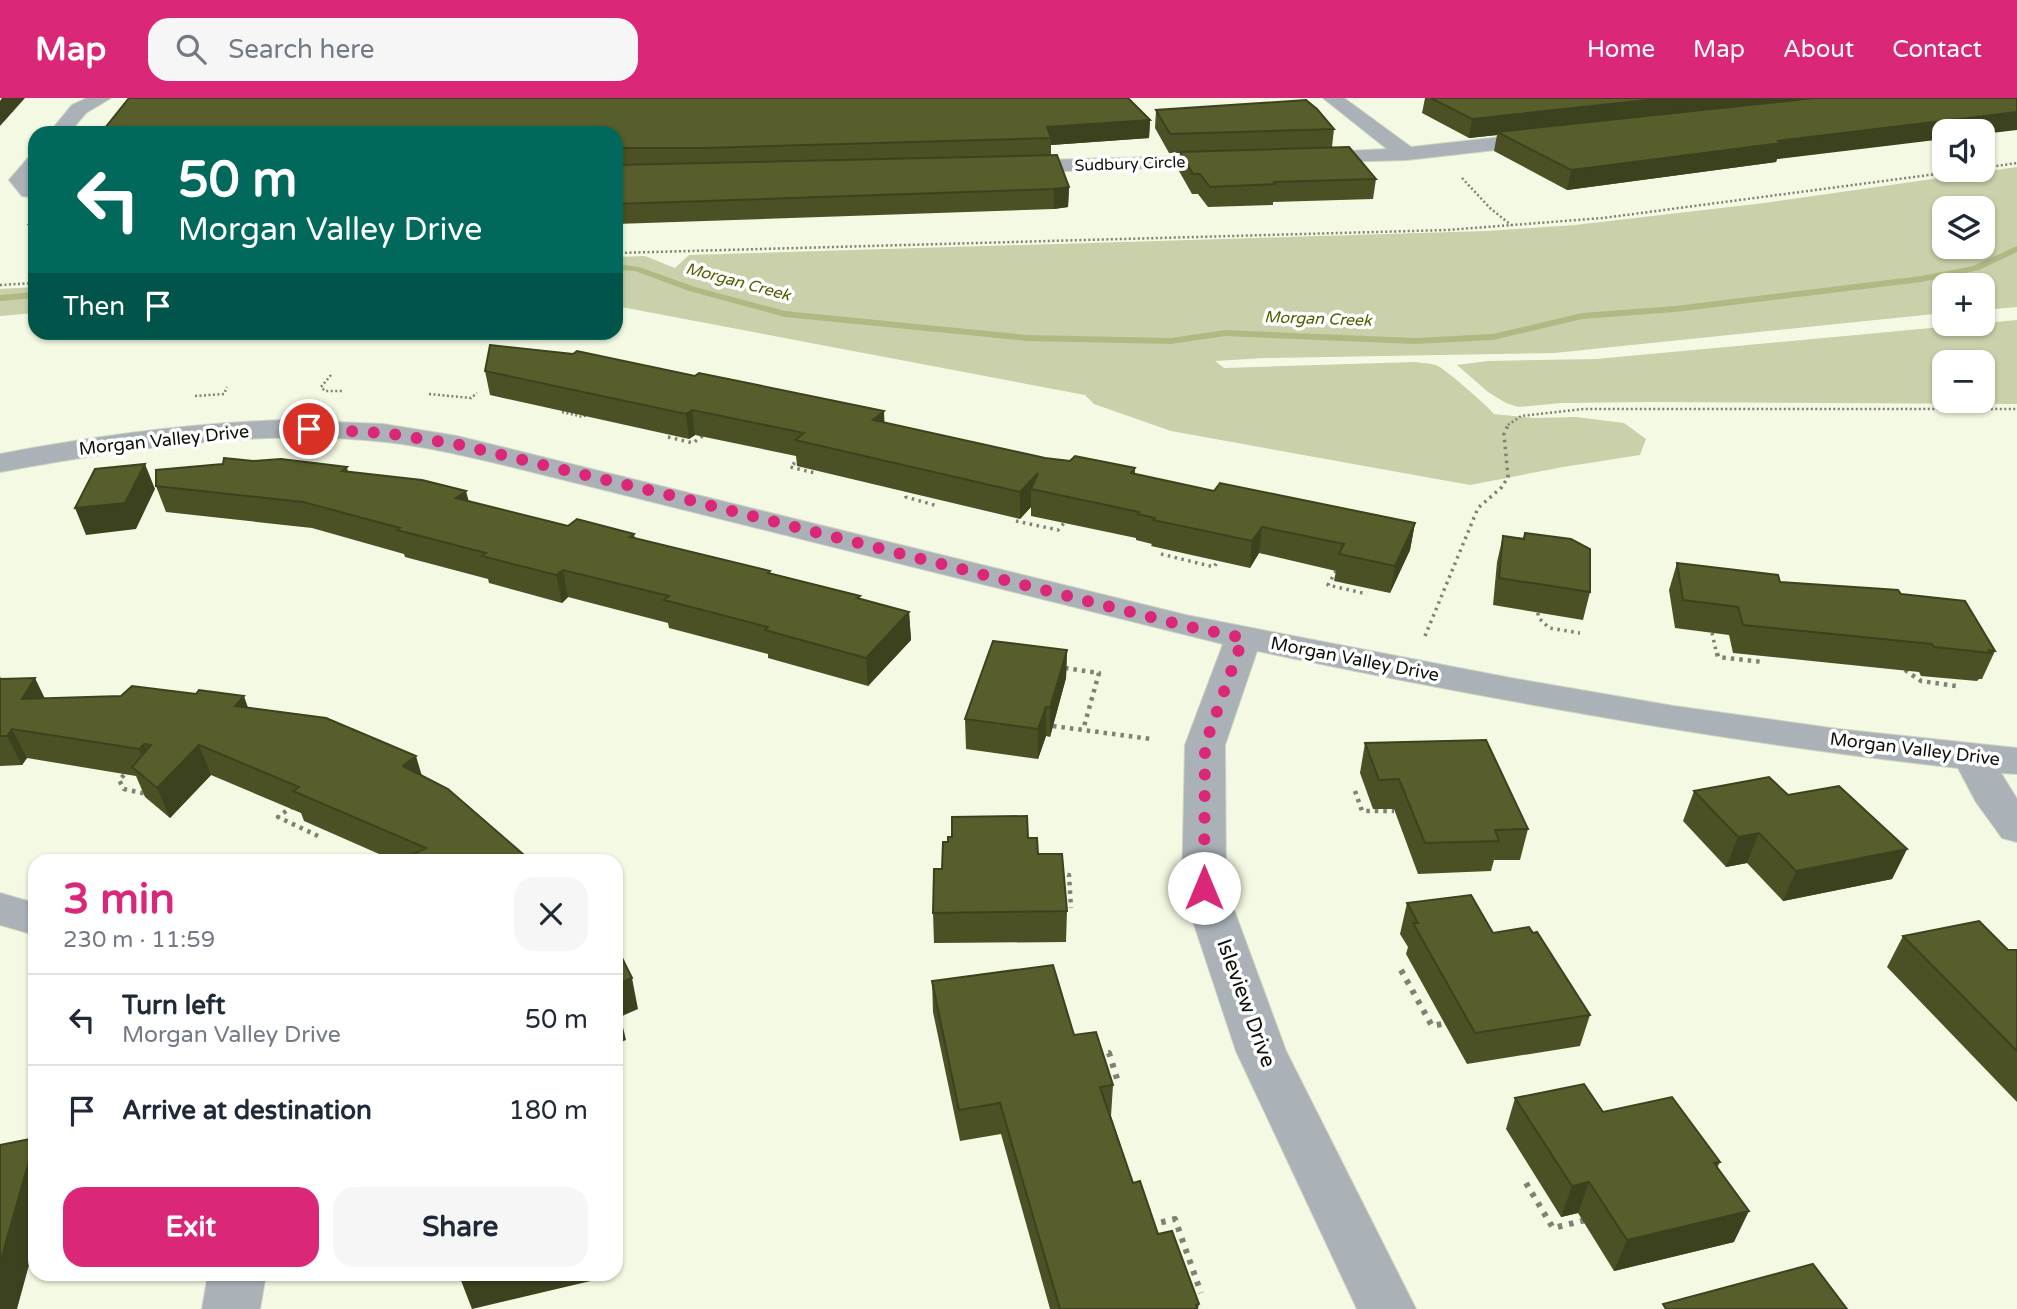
<!DOCTYPE html>
<meta charset="utf-8">
<style>
:root{--surface:#fff;--page:#f6f6f7;--text:#1f2937;--muted:#747a83;--line:#e0e1e3;--accent:#db2777}
body{margin:0;font-family:"Varela Round",sans-serif;background:var(--page);color:var(--text);height:100vh;display:flex;flex-direction:column;font-size:26px;white-space:nowrap}
*{box-sizing:border-box;margin:0}
p{font-size:23px;color:var(--muted)}
.icon{flex:none;width:38px;height:38px;fill:none;stroke:currentColor;stroke-width:2;stroke-linecap:round;stroke-linejoin:round}
.map{position:relative;flex:1;overflow:hidden}
.panel{position:absolute;left:28px;top:756px;width:595px;height:427px;display:flex;flex-direction:column;background:var(--surface);border-radius:21px;box-shadow:0 2px 5px #0004}
.panel>*{flex:none}
.guide{position:absolute;left:28px;top:28px;width:595px;height:214px;border-radius:21px;box-shadow:0 2px 5px #0004;background:#00695c;color:#fff;overflow:hidden}
.controls{position:absolute;left:1932px;top:21px;display:grid;gap:14px}
.controls a{display:grid;place-items:center;width:63px;height:63px;border-radius:14px;background:var(--surface);box-shadow:0 2px 5px #0004;font-size:35px}
.pin{position:absolute;display:grid;place-items:center;width:60px;height:60px;color:#fff;margin:-30px;border:4px solid #fff;border-radius:50%;box-shadow:0 2px 7px #0007}
.me{position:absolute;width:77px;margin:-38px;rotate:0deg;stroke-linejoin:round;filter:drop-shadow(0 0 5px #0008)}
.turn{display:flex;align-items:center;gap:24px;height:147px;padding:0 35px;font-size:32px}
.turn .icon{width:91px;height:91px;stroke-width:2.5}
.turn b{display:block;font-size:49px;line-height:60px}
.then{display:flex;align-items:center;height:66px;padding:0 35px;background:#0003;gap:14px;font-size:26px}
.round{display:grid;place-items:center;flex:none;width:74px;height:74px;border-radius:21px;background:var(--page)}
.head{display:flex;align-items:center;justify-content:space-between;height:119px;padding:0 35px}
h1{font-size:42px;font-weight:800;line-height:52px;color:var(--accent)}
.cta{display:flex;gap:14px;margin-top:auto;padding:14px 35px}
.cta a{flex:1;height:80px;border-radius:21px;background:var(--accent);color:#fff;font-size:28px;font-weight:800;line-height:80px;text-align:center}
.cta a+a{background:var(--page);color:var(--text)}
ul{padding:0;list-style:none}
li{display:flex;align-items:center;gap:21px;height:91px;padding:0 35px;border-top:2px solid var(--line)}
li div{flex:1}
li b{display:block;font-size:26px}
li em{font-style:normal}
header{display:flex;align-items:center;gap:42px;box-sizing:border-box;height:98px;padding:0 35px;background:var(--accent);color:#fff}
header strong{font-size:33px}
nav{display:flex;gap:38px;margin-inline-start:auto;font-size:24px}
.search{width:490px;height:63px;background:var(--page);display:flex;align-items:center;gap:18px;box-sizing:border-box;padding:0 24px;border-radius:21px;color:var(--muted);font-size:26px}
.map>svg:first-child{display:block}
.green{fill:#c9d0aa;fill-rule:evenodd}
.lines{fill:none;stroke-linecap:round;stroke-linejoin:round}
.stream{fill:#b0b983;fill-rule:evenodd}
.street-casing{stroke:#cfd4c0;stroke-width:2}
.path-far3{stroke:#7e8173;stroke-width:2.5;stroke-dasharray:2 2.5;stroke-linecap:butt}
.path-far2{stroke:#7e8173;stroke-width:3.5;stroke-dasharray:2.5 4.5;stroke-linecap:butt}
.path-far1{stroke:#7e8173;stroke-width:4.5;stroke-dasharray:3.5 5;stroke-linecap:butt}
.path{stroke:#7e8173;stroke-width:6;stroke-dasharray:4.5 7;stroke-linecap:butt}
.street{fill:#aab2b8;fill-rule:evenodd}
.wall{fill:#4b5125}
.shaded-wall{fill:#3d421e}
.building{fill:#575e2b;stroke:#3d421e;stroke-width:2}
.route{stroke:#db2777;stroke-width:12;stroke-dasharray:0 21.6}
.labels{text-anchor:middle;dominant-baseline:central;stroke-width:7;stroke-linejoin:round;paint-order:stroke}
.far-street-label{font-size:16px;fill:#0f1009;stroke:#fff}
.far-water-label{font-size:16px;font-style:italic;fill:#535d00;stroke:#fff}
.street-label{font-size:18px;fill:#0f1009;stroke:#fff}
.near-street-label{font-size:21px;fill:#0f1009;stroke:#fff}
</style>
<header>
<strong>Map</strong>
<div class="search"><svg class="icon" aria-label="search" viewBox="0 0 24 24"><circle cx="10" cy="10" r="6"/><path d="M15 15l6 6"/></svg>Search here</div>
<nav><a>Home</a><a>Map</a><a>About</a><a>Contact</a></nav>
</header>
<div class="map">
<svg width="2017" height="1211" viewBox="0 0 2017 1211">
<rect width="100%" height="100%" fill="#f4f9e3"/>
<path class="green" d="M2017,69V209L1983,212V187H1944V215L1554,255L1265,260L1215,263L1224,270L1415,264C1422,265 1431,265 1438,268C1446,272 1487,307 1494,316L1534,320L1576,319L1624,325L1646,341L1640,357L1563,369L1470,387L1171,333L1094,306L1085,297L616,208V159L645,158L675,170L689,157L1487,133L1575,127L1764,105ZM1983,110V149H1944V110Z
M35,189V215L0,218V191Z
M2017,222V306L1649,304L1562,305L1518,309L1506,305L1488,294L1457,267L1488,263L1596,261ZM1944,264H1983V303H1944Z"/>
<g class="lines">
<path class="stream" d="M2017,148V154L1979,172L1921,184L1675,214L1582,221L1493,242L1415,246L1225,238L1171,246L1027,243L785,219L689,193L635,173L616,172V166L639,169L695,189L785,213L1027,237L1171,240L1225,232L1415,240L1493,236L1582,215L1675,208L1921,178L1973,168Z
M35,194V200L0,203V197Z"/>
<g class="street-casing">
<path id="street" d="M87,0H111L86,15L69,35H49L72,7Z
M1323,0H1344L1411,49L1547,34L1557,40L1547,46L1407,62L1300,65L1297,61L1300,57L1307,55L1387,51Z
M1233,57L1240,59L1243,63L1240,67L1010,75L1003,73L1000,69L1003,65L1010,63Z
M35,58V77L31,82L35,86V100L22,98L9,82L28,60Z
M287,322L383,326L457,338L1186,517L1267,533L1511,580L1674,608L1838,631L2017,650V676L2001,675L2017,701V744L2002,740L1976,704L1958,670C1722,644 1489,601 1257,553L1225,647L1226,790L1286,953L1416,1211H1357L1236,953L1182,790L1185,647L1223,546L512,369C470,359 429,349 386,344C257,330 127,351 0,374V356C95,338 190,325 287,322Z
M0,795L35,805V837L0,827Z
M208,1176H266L260,1211H202Z"/>
</g>
<path class="path-far3" d="M1983,70L2017,65
M1462,80L1490,110L1511,127
M616,155L1447,132L1603,120L1967,72
M0,187L35,185
M331,277L321,289L325,293H344
M429,296L471,300L477,295
M195,298L224,296L227,289
M562,314L583,319L589,315
M1508,327L1521,318L1583,311H2017"/>
<path class="path-far2" d="M668,339L693,345L704,337
M800,360L790,369L815,375
M906,391V399L938,408
M1016,423L1058,432L1064,425
M1161,456L1214,469L1218,463
M1336,473L1328,487L1367,496
M1538,515V519L1549,530L1580,535
M1712,535L1717,557
M1425,538L1478,410L1502,389L1508,379L1504,336L1509,325"/>
<path class="path-far1" d="M1717,555L1718,559L1763,564
M1065,570L1099,575L1083,632
M1905,572L1921,583L1956,588
M1053,628L1151,641
M124,677L119,682L124,691L147,696
M1355,693L1362,713H1394
M293,708L278,719L318,738
M1059,777H1069L1071,810"/>
<path class="path" d="M1401,872L1432,928L1447,925
M1097,957L1109,955L1119,987
M1526,1085L1553,1130L1586,1122
M1150,1127L1175,1121L1201,1195"/>
<use href="#street" class="street"/>
</g>
<path class="wall" d="M1425,0H2017L1777,61L1776,64L1567,92L1494,53L1497,37L1469,40L1422,15Z
M1156,12L1334,31L1332,49L1376,81L1373,101L1273,104V107L1208,109L1198,96H1192L1179,73L1180,55H1169L1155,30Z
M1150,22L1149,40L1051,47V57L1069,89L1068,109L1054,111L616,126V35Z
M35,118V142L29,126Z
M485,273L885,325L1045,360L1135,370V376L1214,393L1415,425L1410,452L1390,495L1334,483L1336,473L1259,455L1250,470L1151,448L1152,446L1136,442V440L1031,418V409L1020,421L797,368L796,358L695,337L689,341L490,297Z
M253,363L347,369L348,374L568,428L634,436L635,440L860,498V501L909,514L911,542L868,588L768,560V556L669,530L668,525L568,499L562,505L489,485L488,481L405,459L404,456L312,430L166,414L156,388Z
M1525,435L1590,494L1583,522L1493,507L1497,464L1503,438L1523,440Z
M1677,465L1780,484L1901,496L1995,553L1982,581H1979L1977,583L1921,578L1919,574L1733,555L1729,537L1675,530L1669,492Z
M1067,552L1066,580L1050,639L1046,638L1038,661L966,651L965,621Z
M0,578L1,581L45,600L248,610L422,678L531,763H395L304,723L301,715L211,677L170,720L145,699L136,678L27,660L22,667L0,668Z
M1365,645L1528,731L1520,762H1494L1491,773L1418,776L1394,711H1373L1360,675Z
M1694,693L1788,697L1907,751L1892,781L1783,803L1747,765L1726,769L1683,723Z
M1028,740L1038,756L1067,813L1066,844L934,845L933,815L948,744Z
M1407,805L1493,835L1590,917L1580,948L1467,966L1406,856L1408,849L1400,836Z
M1903,838L2008,852H2017V1004L1887,869Z
M932,883L1074,937L1113,987L1111,1018L1133,1085L1158,1136L1199,1206L1198,1211H1050L1001,1036L960,1043L933,914Z
M1515,1000L1603,1014L1720,1064L1717,1070L1734,1144L1614,1173L1578,1115L1561,1119L1506,1031Z"/>
<path class="shaded-wall" d="M2,0H25L0,28V3Z
M1666,0H1822L1497,34V37L1469,40L1472,21Z
M2017,14V32L1983,36V33H1944V41L1777,61L1776,64L1567,92L1571,72L1777,43Z
M1150,22L1149,40L1051,47V40L1047,29Z
M1069,89L1068,109L1054,111V91Z
M692,312L695,337L689,341L686,316Z
M884,313L885,338L873,322Z
M145,366L155,391L136,431L86,437L75,410Z
M1038,375L1031,391V409L1020,421V394Z
M466,393L473,419L456,400Z
M1415,425L1410,452L1390,495L1395,468Z
M1262,429L1259,455L1250,470L1252,443Z
M563,472L568,499L562,505L556,477Z
M909,514L911,542L868,588L866,560Z
M1067,552L1066,580L1050,639V610Z
M35,580L49,609L22,601Z
M244,598L254,627L235,608Z
M1046,609V638L1038,661V631Z
M12,631L27,660L22,667L7,638Z
M144,646L157,676L152,680L139,651Z
M199,647L211,677L170,720L157,690Z
M416,658L425,688L403,668Z
M1759,735L1747,765L1726,769L1738,739Z
M1907,751L1892,781L1783,803L1796,773Z
M632,880L638,911L622,918L623,921H621L626,942L616,946V886Z
M35,1042V1145L17,1211H0V1165Z
M1589,1084L1578,1115L1561,1119L1572,1088Z
M1749,1113L1734,1144L1614,1173L1627,1142Z
M476,1176H616V1177L472,1211L460,1180Z"/>
<path class="building" d="M129,0H1128L1150,22L1047,29L1051,40L703,50H616V35H101Z
M1431,0H1666L1472,21Z
M1815,0H2017V14L1777,43L1782,45L1571,72L1497,34Z
M1306,2L1317,11L1334,31L1170,36L1156,12Z
M1349,49L1376,81L1274,84L1275,86L1210,89L1200,76H1193L1180,54Z
M1057,57L1069,89L1054,91L616,106V67Z
M35,118V126H29Z
M490,247L573,256L577,253L695,278L699,275L884,313L873,322L1045,360L1070,363L1075,358L1135,370L1131,375L1214,393L1220,385L1415,425L1395,468L1339,456L1344,446L1262,429L1252,443L1153,422L1155,420L1138,416L1139,414L1031,391L1038,375L1020,394L795,342L804,335L692,312L686,316L485,273Z
M224,360L253,363L281,361L347,369L342,373L422,382L466,393L456,400L568,428L577,421L634,436L630,439L770,473L768,475L860,498L857,500L909,514L866,560L765,532L768,529L664,502L669,498L563,472L556,477L482,458L486,455L397,432L400,430L303,404L156,388V372L223,366Z
M145,366L125,405L75,410L95,371Z
M1525,435L1571,441L1590,451V494L1499,480L1503,438L1524,441Z
M1677,465L1778,477L1780,484L1898,492L1901,496L1965,503L1995,553L1989,552L1991,555L1934,549L1932,546L1743,527L1738,509L1683,502Z
M993,543L1067,552L1050,610L1046,609L1038,631L965,621Z
M35,580L22,601L121,598L132,588L196,596L199,592L244,598L235,608L326,620L416,658L403,668L448,691L531,763H399L426,750L293,693L299,689L199,647L157,690L132,669L151,647L144,646L139,651L12,631L7,638H0V581Z
M1486,642L1528,731L1495,732L1499,743L1425,745L1399,681L1379,682L1365,645Z
M1769,679L1788,697L1839,688L1907,751L1796,773L1759,735L1738,739L1694,693Z
M1027,718L1028,740H1037L1038,756H1062L1067,813L933,815L934,771H942L943,744H948V739H952V719Z
M1471,797L1493,835L1529,829L1533,835L1537,834L1590,917L1475,935L1413,825H1418L1407,805Z
M1979,823L2008,852H2017V953L1903,838Z
M616,848L632,880L616,886Z
M1053,867L1074,937L1096,934L1113,987L1100,989L1133,1085L1140,1083L1158,1136L1172,1133L1199,1206L1196,1207L1197,1211H1060L1000,1005L959,1012L932,883Z
M1584,986L1603,1014L1672,999L1720,1064L1714,1065L1749,1113L1627,1142L1589,1084L1572,1088L1515,1000Z
M35,1040V1042L0,1165V1047Z
M1813,1166L1847,1211H1666L1663,1206Z
M460,1176H476L460,1180Z"/>
<g class="lines">
<path class="route" d="M309,331L385,335L456,346L673,398L1186,528L1243,540L1205,647L1204,790"/>
</g>
<g class="labels">
<g class="far-street-label">
<text transform="translate(1130 66) rotate(-2)">Sudbury Circle</text>
</g>
<g class="far-water-label">
<text transform="translate(738 184) rotate(15)">Morgan Creek</text>
<text transform="translate(1318 221) rotate(2)">Morgan Creek</text>
</g>
<g class="street-label">
<text transform="translate(164 342) rotate(-6)">Morgan Valley Drive</text>
<text transform="translate(1355 561) rotate(11)">Morgan Valley Drive</text>
<text transform="translate(1915 651) rotate(7)">Morgan Valley Drive</text>
</g>
<g class="near-street-label">
<text transform="translate(1246 905) rotate(70)">Isleview Drive</text>
</g>
</g>
</svg>
<div class="controls">
<a><svg class="icon" aria-label="sound" viewBox="0 0 24 24"><path d="M4 9h4l5-4v14l-5-4H4zM17 9q2 3 0 6"/></svg></a>
<a><svg class="icon" aria-label="layers" viewBox="0 0 24 24"><path d="M12 4l9 5-9 5-9-5zM3 14l9 5 9-5"/></svg></a>
<a>+</a>
<a>−</a>
</div>
<div class="pin" style="left:309px;top:331px;background:#d93025"><svg class="icon" aria-label="arrive" viewBox="0 0 24 24"><path d="M6 21V4h12l-3 4 3 4H6"/></svg></div>
<svg class="me" style="left:1204px;top:790px" viewBox="-20 -20 40 40"><circle r="19" fill="#fff"/><path d="M0-13L10 11 0 6-10 11z" fill="#db2777"/></svg>
<div class="guide">
<div class="turn"><svg class="icon" aria-label="left" viewBox="0 0 24 24"><path d="M17 20v-9H6M10 6l-5 5 5 5"/></svg><div><b>50 m</b>Morgan Valley Drive</div></div>
<div class="then">Then<svg class="icon" aria-label="arrive" viewBox="0 0 24 24"><path d="M6 21V4h12l-3 4 3 4H6"/></svg></div>
</div>
<section class="panel">
<div class="head"><div><h1>3 min</h1><p>230 m · 11:59</p></div><a class="round"><svg class="icon" aria-label="close" viewBox="0 0 24 24"><path d="M6 6l12 12M18 6L6 18"/></svg></a></div>
<ul>
<li><svg class="icon" aria-label="left" viewBox="0 0 24 24"><path d="M17 20v-9H6M10 6l-5 5 5 5"/></svg><div><b>Turn left</b><p>Morgan Valley Drive</p></div><em>50 m</em></li>
<li><svg class="icon" aria-label="arrive" viewBox="0 0 24 24"><path d="M6 21V4h12l-3 4 3 4H6"/></svg><div><b>Arrive at destination</b></div><em>180 m</em></li>
</ul>
<div class="cta"><a>Exit</a><a>Share</a></div>
</section>
</div>
